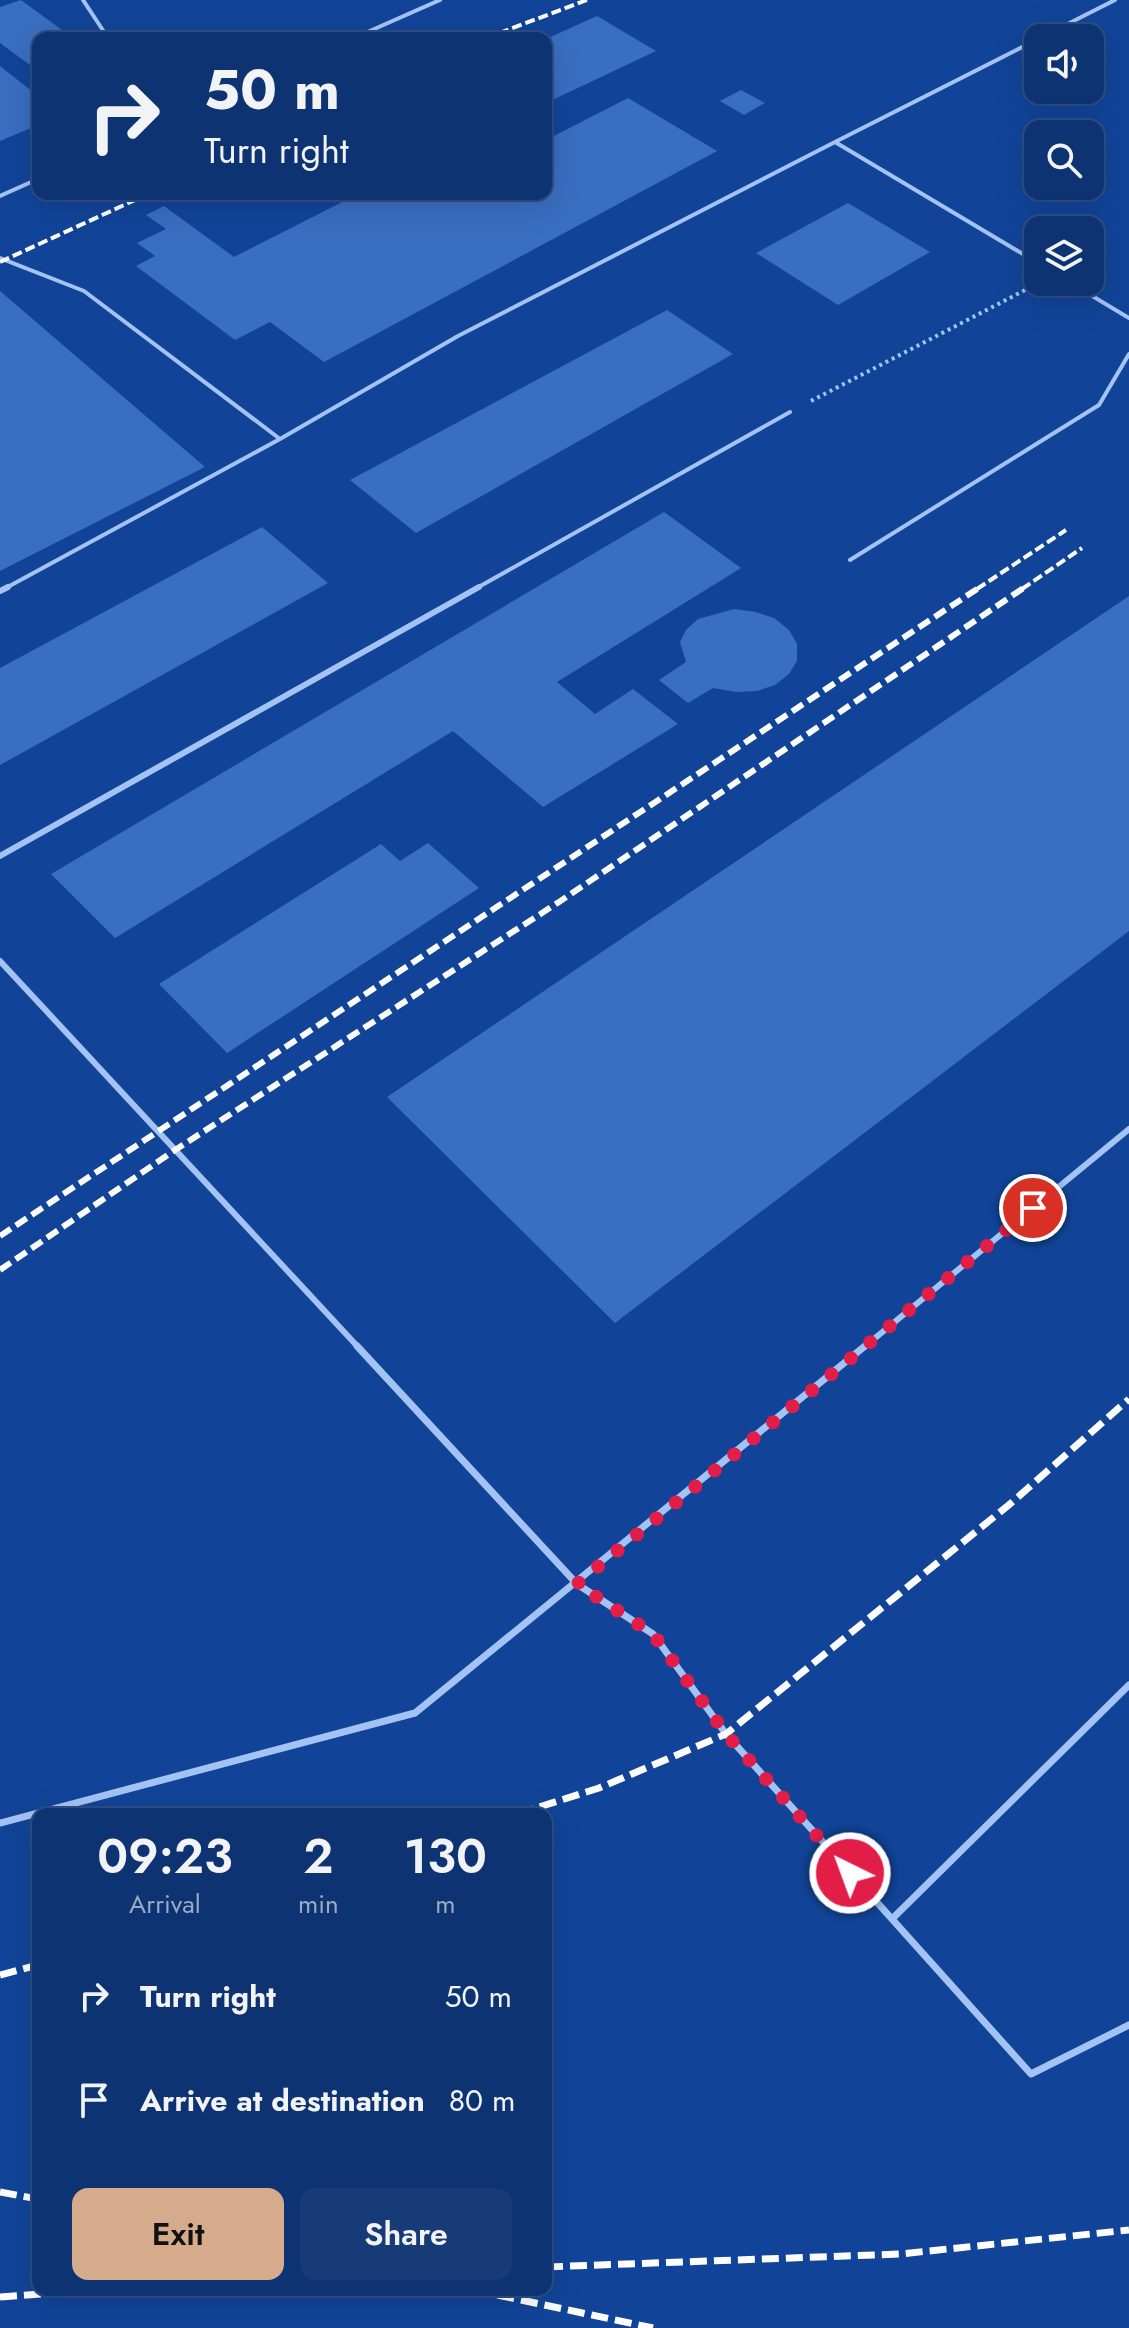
<!DOCTYPE html>
<style>
:root{--surface:#0d3372;--page:#163b77;--text:#f1f3f6;--muted:#9aaac4;--line:#2d4e84;--accent:#d6ab8b}
body{margin:0;font-family:Jost,sans-serif;background:var(--page);color:var(--text);height:100vh;display:flex;flex-direction:column;font-size:30px;white-space:nowrap}
*{box-sizing:border-box;margin:0}
p{font-size:26px;color:var(--muted)}
.icon{flex:none;width:44px;height:44px;fill:none;stroke:currentColor;stroke-width:2;stroke-linecap:round;stroke-linejoin:round}
.map{position:relative;flex:1;overflow:hidden}
.sheet{position:absolute;left:32px;top:1808px;width:520px;height:488px;display:flex;flex-direction:column;background:var(--surface);border-radius:16px;box-shadow:0 8px 32px #0002,0 0 0 2px var(--line)}
.sheet>*{flex:none}
.hud{position:absolute;left:32px;top:32px;width:520px;height:168px;border-radius:16px;box-shadow:0 8px 32px #0002,0 0 0 2px var(--line);background:#0d3372;color:var(--text);overflow:hidden}
.controls{position:absolute;left:1024px;top:24px;display:grid;gap:16px}
.controls a{display:grid;place-items:center;width:80px;height:80px;border-radius:16px;background:var(--surface);box-shadow:0 8px 32px #0002,0 0 0 2px var(--line);font-size:40px}
.pin{position:absolute;display:grid;place-items:center;width:68px;height:68px;color:#fff;margin:-34px;border:4px solid #fff;border-radius:50%;box-shadow:0 2px 8px #0007}
.me{position:absolute;width:88px;margin:-44px;rotate:318deg;stroke-linejoin:round;filter:drop-shadow(0 0 6px #0008)}
.turn{display:flex;align-items:center;gap:28px;height:168px;padding:0 40px;font-size:36px}
.turn .icon{width:104px;height:104px;stroke-width:2.5}
.turn b{display:block;font-size:56px;line-height:68px}
.eta{display:flex;justify-content:space-evenly;align-items:center;height:136px;text-align:center}
.eta b{font-size:48px;font-weight:600;line-height:56px}
.cta{display:flex;gap:16px;margin-top:auto;padding:16px 40px}
.cta a{flex:1;height:92px;border-radius:16px;background:var(--accent);color:#111;font-size:32px;font-weight:600;line-height:92px;text-align:center}
.cta a+a{background:var(--page);color:var(--text)}
ul{padding:0;list-style:none}
li{display:flex;align-items:center;gap:24px;height:104px;padding:0 40px}
li div{flex:1}
li b{display:block;font-size:30px}
li em{font-style:normal}
.map>svg:first-child{display:block}
.building{fill:#3a6ec0}
.lines{fill:none;stroke-linecap:round;stroke-linejoin:round}
.path{stroke:#a3c3f4;stroke-width:4;stroke-dasharray:3 4;stroke-linecap:butt}
.service-far2{stroke:#a3c3f4;stroke-width:4}
.service-far1{stroke:#a3c3f4;stroke-width:6}
.service{stroke:#a3c3f4;stroke-width:7}
.rail-far2{stroke:#fff;stroke-width:4;stroke-dasharray:10 4;stroke-linecap:butt}
.rail-far1{stroke:#fff;stroke-width:6;stroke-dasharray:13 6;stroke-linecap:butt}
.rail{stroke:#fff;stroke-width:7;stroke-dasharray:17 7;stroke-linecap:butt}
.route{stroke:#e11d48;stroke-width:14;stroke-dasharray:0 25.2}
</style>
<div class="map">
<svg width="1129" height="2328" viewBox="0 0 1129 2328">
<rect width="100%" height="100%" fill="#114498"/>
<path class="building" d="M21,0L73,38H38V71L0,43V7Z
M597,16L656,51L546,103V39Z
M0,66L38,96V125L0,141Z
M741,90L765,103L744,115L720,101Z
M628,98L717,151L324,362L270,322L235,340L136,266L155,256L137,243L166,229L146,215L164,206L234,257L358,194H546V140Z
M848,203L930,252L838,305L756,253Z
M0,291L205,467L0,571Z
M667,310L733,354L416,533L350,480Z
M664,512L741,568L557,682L595,714L633,689L678,724L543,807L453,731L115,938L51,874Z
M262,527L328,583L0,765V668Z
M1129,596V931L615,1323L387,1097Z
M734,609L756,612L774,618L789,630L797,644V661L789,674L775,685L757,691L736,692L713,688L688,703L659,680L686,662L680,642L686,630L698,619Z
M428,843L479,888L227,1053L159,984L381,844L400,861Z"/>
<g class="lines">
<path class="path" d="M811,401L1029,288"/>
<path class="service-far2" d="M83,0L108,38
M354,38L440,0
M1040,38L1115,0
M1038,39L835,142L1038,263
M0,196L38,179
M0,258L84,291L280,439L4,589
M1069,282L1129,318
M280,439L458,336L835,142
M850,560L1099,405L1129,354
M475,589L790,412"/>
<path class="service-far1" d="M0,591L8,587
M0,856L479,587
M0,961L359,1348
M863,1348L1129,1129"/>
<path class="service" d="M357,1346L577,1584L653,1634L726,1734L1031,2074L1129,2025
M0,1823L415,1713L865,1346
M892,1919L1129,1685"/>
<path class="rail-far2" d="M486,38L587,0
M0,262L148,194
M977,589L1066,530
M1022,589L1082,548"/>
<path class="rail-far1" d="M0,1236L980,587
M0,1270L175,1150L559,902L1025,587"/>
<path class="rail" d="M517,1814L599,1788L726,1734L1010,1504L1129,1399
M0,1975L38,1965
M0,2192L38,2199
M546,2267L900,2254L1129,2230
M474,2290L653,2328
M0,2297L92,2290"/>
</g>
<g class="lines">
<path class="route" d="M850,1873L726,1734L653,1634L577,1584L1033,1208"/>
</g>
</svg>
<div class="controls">
<a><svg class="icon" aria-label="sound" viewBox="0 0 24 24"><path d="M4 9h4l5-4v14l-5-4H4zM17 9q2 3 0 6"/></svg></a>
<a><svg class="icon" aria-label="search" viewBox="0 0 24 24"><circle cx="10" cy="10" r="6"/><path d="M15 15l6 6"/></svg></a>
<a><svg class="icon" aria-label="layers" viewBox="0 0 24 24"><path d="M12 4l9 5-9 5-9-5zM3 14l9 5 9-5"/></svg></a>
</div>
<div class="pin" style="left:1033px;top:1208px;background:#d93025"><svg class="icon" aria-label="arrive" viewBox="0 0 24 24"><path d="M6 21V4h12l-3 4 3 4H6"/></svg></div>
<svg class="me" style="left:850px;top:1873px" viewBox="-20 -20 40 40"><circle r="17" fill="#e11d48" stroke="#fff" stroke-width="3"/><path d="M0-11L8 9 0 5-8 9z" fill="#fff"/></svg>
<div class="hud">
<div class="turn"><svg class="icon" aria-label="right" viewBox="0 0 24 24"><path d="M7 20v-9h11M14 6l5 5-5 5"/></svg><div><b>50 m</b>Turn right</div></div>
</div>
<section class="sheet">
<div class="eta">
<div><b>09:23</b><p>Arrival</p></div>
<div><b>2</b><p>min</p></div>
<div><b>130</b><p>m</p></div>
</div>
<ul>
<li><svg class="icon" aria-label="right" viewBox="0 0 24 24"><path d="M7 20v-9h11M14 6l5 5-5 5"/></svg><div><b>Turn right</b></div><em>50 m</em></li>
<li><svg class="icon" aria-label="arrive" viewBox="0 0 24 24"><path d="M6 21V4h12l-3 4 3 4H6"/></svg><div><b>Arrive at destination</b></div><em>80 m</em></li>
</ul>
<div class="cta"><a>Exit</a><a>Share</a></div>
</section>
</div>
